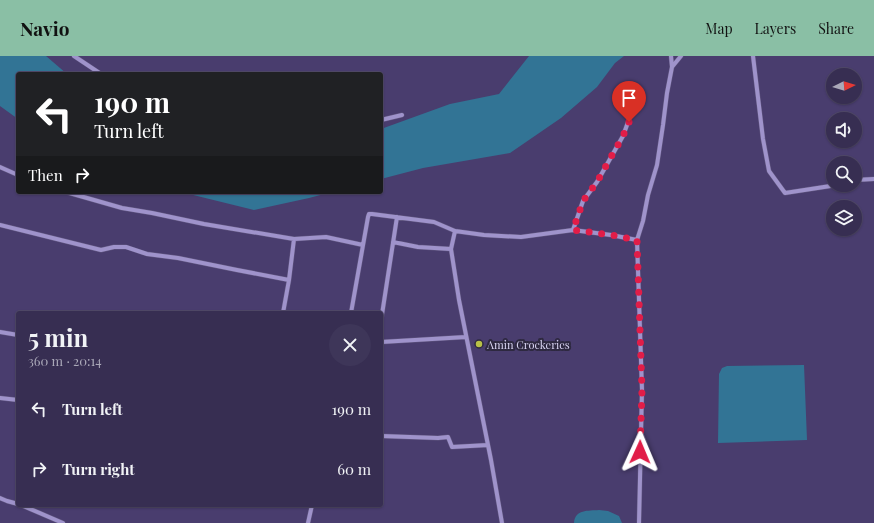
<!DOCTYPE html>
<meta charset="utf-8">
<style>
:root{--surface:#372e52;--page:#3e3659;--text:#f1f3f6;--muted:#aaa8b8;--line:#514a69;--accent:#8abfa5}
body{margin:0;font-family:"Playfair Display",serif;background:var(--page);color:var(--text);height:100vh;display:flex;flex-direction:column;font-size:15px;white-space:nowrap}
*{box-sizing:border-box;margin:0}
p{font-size:13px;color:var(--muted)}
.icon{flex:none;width:22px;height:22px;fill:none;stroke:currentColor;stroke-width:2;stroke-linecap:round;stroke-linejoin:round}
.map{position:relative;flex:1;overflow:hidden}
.side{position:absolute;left:16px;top:255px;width:367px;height:196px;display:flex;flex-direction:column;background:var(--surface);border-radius:4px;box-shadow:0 1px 3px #0004,0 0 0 1px var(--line)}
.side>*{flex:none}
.banner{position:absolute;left:16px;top:16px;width:367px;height:122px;border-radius:4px;box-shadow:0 1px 3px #0004,0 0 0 1px var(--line);background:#202124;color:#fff;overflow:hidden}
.needle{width:26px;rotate:85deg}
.tools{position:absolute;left:826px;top:12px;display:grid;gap:8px}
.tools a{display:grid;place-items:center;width:36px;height:36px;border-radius:50%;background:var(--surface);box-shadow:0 1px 3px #0004,0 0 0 1px var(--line);font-size:20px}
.pin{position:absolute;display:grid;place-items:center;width:34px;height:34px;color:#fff;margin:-41px -17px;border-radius:50% 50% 50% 0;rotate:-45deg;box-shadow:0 0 4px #0007}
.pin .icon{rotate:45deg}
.me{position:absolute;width:44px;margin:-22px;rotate:1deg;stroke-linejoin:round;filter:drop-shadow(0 0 3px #0008)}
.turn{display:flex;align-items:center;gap:14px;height:84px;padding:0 12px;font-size:18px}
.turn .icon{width:52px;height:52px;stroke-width:2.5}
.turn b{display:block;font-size:28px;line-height:34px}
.then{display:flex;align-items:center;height:38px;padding:0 12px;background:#0003;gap:8px;font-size:15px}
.round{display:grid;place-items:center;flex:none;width:42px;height:42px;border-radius:21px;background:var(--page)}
.overview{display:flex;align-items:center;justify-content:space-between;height:68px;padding:0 12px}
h1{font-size:24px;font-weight:700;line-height:30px}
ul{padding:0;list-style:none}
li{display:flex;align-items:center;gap:12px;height:60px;padding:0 12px}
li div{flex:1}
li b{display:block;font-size:15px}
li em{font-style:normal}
header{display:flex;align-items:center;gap:24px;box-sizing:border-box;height:56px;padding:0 20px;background:var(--accent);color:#111}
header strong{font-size:19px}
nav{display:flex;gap:22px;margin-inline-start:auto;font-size:14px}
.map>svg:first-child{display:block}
.water{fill:#327495}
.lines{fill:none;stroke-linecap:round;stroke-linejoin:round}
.street-casing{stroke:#625881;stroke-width:5}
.street{stroke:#9f93cb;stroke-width:4}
.route{stroke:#e11d48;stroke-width:7;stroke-dasharray:0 12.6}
.poi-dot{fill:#b8c147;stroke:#2e2940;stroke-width:1.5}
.labels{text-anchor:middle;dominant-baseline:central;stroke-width:4;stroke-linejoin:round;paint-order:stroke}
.poi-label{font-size:11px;fill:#d8d3f1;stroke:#2e2940;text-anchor:start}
</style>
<header>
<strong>Navio</strong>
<nav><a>Map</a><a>Layers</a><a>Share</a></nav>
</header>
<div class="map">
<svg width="874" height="467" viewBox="0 0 874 467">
<rect width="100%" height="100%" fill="#493d6e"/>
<path class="water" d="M0,0H46L67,18H18V63L0,50Z
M529,0H624L615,7L597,31L561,62L510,97L423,112L381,123V73L450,48L499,38Z
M181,136H332L309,142L254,154Z
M804,309L807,384L718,387L719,318L722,312L727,310Z
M599,454L608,455L619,460L622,467H574C575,453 588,455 599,454Z"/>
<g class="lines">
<g class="street-casing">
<path id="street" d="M74,0L101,18
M671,0L672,11
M753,0L763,83L769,115L785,137L837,129
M381,64L402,59
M0,111L18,119
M855,124L874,123
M66,136L122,152L152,157L204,168L294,183L326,181L363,189
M0,169L101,194L114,191H126L147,198L178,202L237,214L289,224
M573,174L583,145L597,126L623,80L640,33
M455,175L451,193L459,244L491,404L502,467
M393,186L418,191L451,193
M283,257L289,224L294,183
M351,257L368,161L369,158H372L434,166L455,175L484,179L521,181L573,174L611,179L637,184
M381,265L397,161
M0,276L18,279
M381,286L466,281
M0,342L18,344
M381,380L438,382L448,381L452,391L488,389
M0,442L7,445L18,448
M21,449L63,467
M308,467L312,449
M639,467L642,334L637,184L643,165L648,139L657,109L663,69L667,37L672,11L681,0"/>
</g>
<use href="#street" class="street"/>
</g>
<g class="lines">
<path class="route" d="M629,66L623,80L611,101L597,126L583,145L573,174L611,179L637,184L642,334L640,396"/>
</g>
<circle class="poi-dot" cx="479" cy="288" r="4"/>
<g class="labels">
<g class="poi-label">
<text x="487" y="288">Amin Crockeries</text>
</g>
</g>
</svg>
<div class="tools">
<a><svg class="needle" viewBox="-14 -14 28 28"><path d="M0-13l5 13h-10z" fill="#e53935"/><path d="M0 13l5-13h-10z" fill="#aaa8b8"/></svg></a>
<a><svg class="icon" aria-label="sound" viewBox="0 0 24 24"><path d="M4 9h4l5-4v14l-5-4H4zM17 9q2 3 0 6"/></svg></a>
<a><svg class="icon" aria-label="search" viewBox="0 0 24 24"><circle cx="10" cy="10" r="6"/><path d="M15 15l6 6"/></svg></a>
<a><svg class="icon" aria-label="layers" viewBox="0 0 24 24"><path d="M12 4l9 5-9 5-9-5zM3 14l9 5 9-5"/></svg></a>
</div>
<div class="pin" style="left:629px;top:66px;background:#d93025"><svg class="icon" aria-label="arrive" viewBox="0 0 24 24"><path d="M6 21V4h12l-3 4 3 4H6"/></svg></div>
<svg class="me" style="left:640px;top:396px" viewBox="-20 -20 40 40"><path d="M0-17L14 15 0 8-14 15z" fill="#e11d48" stroke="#fff" stroke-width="4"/></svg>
<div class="banner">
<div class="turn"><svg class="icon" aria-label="left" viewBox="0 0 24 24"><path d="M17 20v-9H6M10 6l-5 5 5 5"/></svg><div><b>190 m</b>Turn left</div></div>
<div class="then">Then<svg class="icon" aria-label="right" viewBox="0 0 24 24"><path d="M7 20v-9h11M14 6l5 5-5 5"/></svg></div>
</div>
<section class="side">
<div class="overview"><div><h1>5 min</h1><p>360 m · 20:14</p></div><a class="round"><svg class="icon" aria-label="close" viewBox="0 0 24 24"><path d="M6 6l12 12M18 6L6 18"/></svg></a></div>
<ul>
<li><svg class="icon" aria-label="left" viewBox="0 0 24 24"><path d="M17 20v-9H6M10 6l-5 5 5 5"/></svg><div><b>Turn left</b></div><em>190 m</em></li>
<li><svg class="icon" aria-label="right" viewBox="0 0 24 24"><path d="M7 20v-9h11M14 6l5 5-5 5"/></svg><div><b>Turn right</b></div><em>60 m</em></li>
</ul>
</section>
</div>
